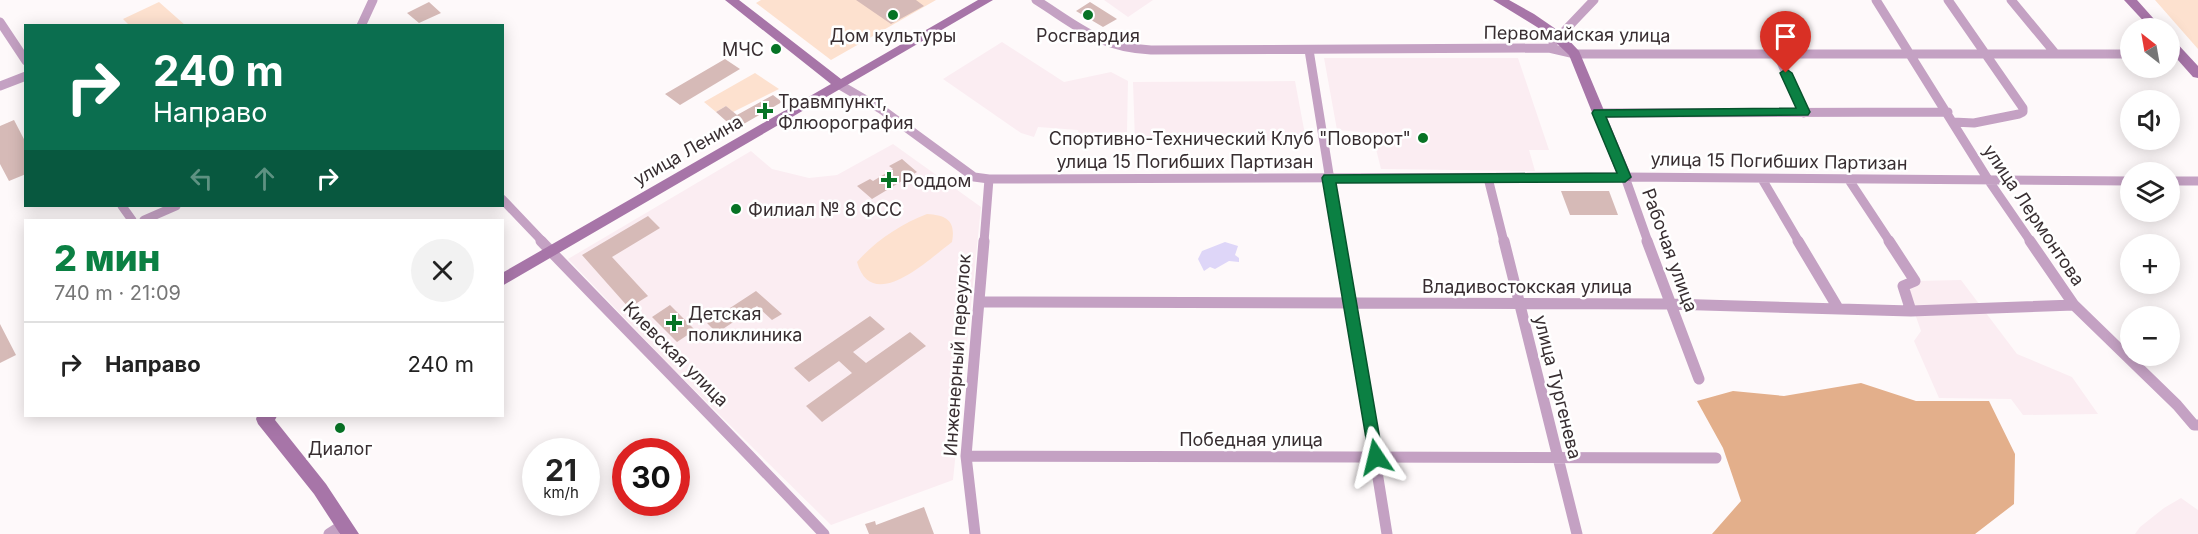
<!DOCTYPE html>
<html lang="ru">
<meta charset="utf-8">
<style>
:root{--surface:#fff;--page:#f2f2f2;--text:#222;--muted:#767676;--line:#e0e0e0;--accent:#0b8043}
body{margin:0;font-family:Inter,sans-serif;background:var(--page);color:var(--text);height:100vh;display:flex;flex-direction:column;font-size:22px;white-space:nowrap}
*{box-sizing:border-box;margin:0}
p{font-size:20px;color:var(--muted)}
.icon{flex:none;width:33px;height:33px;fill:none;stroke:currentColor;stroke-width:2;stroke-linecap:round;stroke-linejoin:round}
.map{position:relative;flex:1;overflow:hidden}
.panel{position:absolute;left:24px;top:219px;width:480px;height:198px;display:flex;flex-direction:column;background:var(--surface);border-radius:0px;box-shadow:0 3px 15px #0003}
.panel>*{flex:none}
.hud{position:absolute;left:24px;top:24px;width:480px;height:183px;border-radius:0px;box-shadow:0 3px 15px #0003;background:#0b6e4f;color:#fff;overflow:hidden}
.needle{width:39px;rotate:329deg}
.controls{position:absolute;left:2120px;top:18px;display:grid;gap:12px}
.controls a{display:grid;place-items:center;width:60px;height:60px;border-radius:50%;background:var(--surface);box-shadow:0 3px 15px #0003;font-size:30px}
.speed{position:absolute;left:522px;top:438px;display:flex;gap:12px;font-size:30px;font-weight:700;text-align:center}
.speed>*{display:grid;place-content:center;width:78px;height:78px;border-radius:50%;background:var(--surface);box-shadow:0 3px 15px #0003;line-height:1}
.speed small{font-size:15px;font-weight:400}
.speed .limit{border:9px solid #d22;background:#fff;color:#111}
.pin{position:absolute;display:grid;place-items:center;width:51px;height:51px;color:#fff;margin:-62px -26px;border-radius:50% 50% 50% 0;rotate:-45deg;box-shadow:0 0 6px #0007}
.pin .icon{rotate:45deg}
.me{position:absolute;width:66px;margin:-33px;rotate:350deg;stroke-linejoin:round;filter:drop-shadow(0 0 4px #0008)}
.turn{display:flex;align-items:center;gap:21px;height:126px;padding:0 30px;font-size:27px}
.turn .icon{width:78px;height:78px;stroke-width:2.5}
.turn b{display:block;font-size:42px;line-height:51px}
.lanes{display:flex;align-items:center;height:57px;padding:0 30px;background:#0003;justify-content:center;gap:30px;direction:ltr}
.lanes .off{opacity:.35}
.round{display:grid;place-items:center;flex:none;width:63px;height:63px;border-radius:32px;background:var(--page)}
.headline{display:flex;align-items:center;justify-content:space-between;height:102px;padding:0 30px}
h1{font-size:36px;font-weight:800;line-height:45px;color:var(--accent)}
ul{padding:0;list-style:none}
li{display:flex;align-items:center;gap:18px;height:84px;padding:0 30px;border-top:2px solid var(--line)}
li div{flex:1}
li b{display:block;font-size:22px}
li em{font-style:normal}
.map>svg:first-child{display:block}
.built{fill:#fbedf2}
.green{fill:#fde1cf}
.forest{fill:#e3af8b}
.water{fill:#ded6f8}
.building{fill:#d6bab7}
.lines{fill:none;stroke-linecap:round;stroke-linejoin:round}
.street-far1{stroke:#c4a1c3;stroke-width:9}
.street{stroke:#c4a1c3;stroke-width:11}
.secondary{fill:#a775a8;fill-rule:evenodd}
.route{fill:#0b8043;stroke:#07532c;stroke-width:1.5}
.poi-dot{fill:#077325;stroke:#fff;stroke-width:2}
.labels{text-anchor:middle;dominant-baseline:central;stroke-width:5;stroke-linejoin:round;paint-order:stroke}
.street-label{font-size:18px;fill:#382e31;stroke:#fff}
.poi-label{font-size:18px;fill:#382e31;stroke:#fff;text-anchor:start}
</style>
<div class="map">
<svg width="2198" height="534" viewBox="0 0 2198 534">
<rect width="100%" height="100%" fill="#fef9fa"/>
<path class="built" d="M1104,0H1153L1128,17Z
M1002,42L1064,82L1111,72L1128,81L1127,132L1079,136L1078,130L1038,127L1034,137L1021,133L943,79Z
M1324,58H1518L1549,150H1529L1535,171L1381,169L1372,133L1337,130Z
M1295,81L1306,140L1135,142L1133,82Z
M893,144L981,207L953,480L831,525L676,372L568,259L751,151L772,169L809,178L837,175Z
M1961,280L2017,354L2072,377L2098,414L2023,415L2011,399L1939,398L1914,341L1921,331L1906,288L1917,281Z
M2181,498L2198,510V534H2135L2140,527L2164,508Z"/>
<path class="green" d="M761,0H936L831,60L756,3Z
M2155,0H2198V49Z
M159,2L185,25H129L123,19Z
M755,73L779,89L733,112L726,106L716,112L704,102Z
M927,214C947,215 956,221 952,242C929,259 872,315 857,262C874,242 902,223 927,214Z"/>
<path class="forest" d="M1861,383L1916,401H1989L2015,454L2014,504L1975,534H1712L1741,501L1723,448L1697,401L1733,391L1784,396Z"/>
<path class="water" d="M1225,242L1238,246L1235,255L1239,258V262L1229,261L1215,269L1210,267L1204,271L1198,259L1202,251Z"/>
<path class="building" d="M856,0H916L924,6L891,24Z
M429,2L441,13L419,23L407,13Z
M1090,2L1117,19L1103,27L1076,11Z
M725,59L740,69L680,105L665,94Z
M773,95L782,102L735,129L716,112L726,106L737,115Z
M14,120L26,143V174L9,181L0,164V126Z
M902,159L917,172L872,199L857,186L870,179L873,181L893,169L889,166Z
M1561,191H1609L1618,215H1570Z
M648,216L660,228L612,257L648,296L629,308L582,255Z
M756,291L782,314L772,320L757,306L717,333L707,323Z
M670,305L695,330L677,342L652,317Z
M870,316L885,329L853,352L866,363L910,332L926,346L822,422L806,406L852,373L839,361L809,382L794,368Z
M0,324L16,355L0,363Z
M924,507L934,534H869L865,524L875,521L876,525Z"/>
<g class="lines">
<path class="street-far1" d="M1036,0C1079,27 1098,47 1151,50L1549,48L1575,54H2130
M1876,0L1989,181L2031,242
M1948,0L2023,108V112L2019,114L1974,123L1953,122
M2011,0L2055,53
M0,22L26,61
M361,26L373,0
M1553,43L1594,0
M1309,50L1340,242
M1777,53L1804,113
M840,85L881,109L974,177L989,179L1625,177L2130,181
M0,86L26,76
M1598,113L1948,112
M1625,177L1648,242
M1488,178L1504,242
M1762,179L1799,242
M1849,180L1890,242
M2169,181H2198
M502,199L543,242
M122,206L132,220
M144,220L176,206
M984,242L989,179"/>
<path class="street" d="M541,241C635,339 731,435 824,534
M1340,241L1387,534
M1504,241L1577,534
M1647,241L1699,379
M1798,241L1838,308
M1889,241L1915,281L1903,286L1911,311
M2030,241L2074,305L2177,405L2194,425H2198
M979,302L1669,304L1911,311L2074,305
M966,456L1716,458
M329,534L343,525
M975,534L966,456L984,241"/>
<path class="secondary" d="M725,0H739L841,79L978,0H993L502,286V273L831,84Z
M1493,0H1509L1534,14L1563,34L1579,51L1632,177L1630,181H1620L1618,177L1569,55L1545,32Z
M2124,0H2137L2162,28H2150Z
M2169,38L2173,39L2198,66V78L2193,77L2169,50Z
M257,416H277L275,420L326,484L359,534H340L314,494L258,424L256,419Z"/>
</g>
<path class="route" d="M1786,69L1792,73L1810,112L1808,115L1606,117L1631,177L1625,182L1336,183L1383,457L1381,462L1376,464L1370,462L1322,178L1324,175L1617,173L1592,113L1594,110L1796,108L1780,73Z"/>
<g class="poi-dot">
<circle cx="893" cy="15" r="6"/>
<circle cx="1088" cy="15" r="6"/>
<circle cx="776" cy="49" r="6"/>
<path d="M762 102h6v6h6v6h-6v6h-6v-6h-6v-6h6z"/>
<circle cx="1423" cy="138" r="6"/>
<path d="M886 171h6v6h6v6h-6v6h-6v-6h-6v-6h6z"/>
<circle cx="736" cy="209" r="6"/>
<path d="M671 314h6v6h6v6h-6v6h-6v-6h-6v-6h6z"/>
<circle cx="340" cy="428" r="6"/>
</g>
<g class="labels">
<g class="street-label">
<text transform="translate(1577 34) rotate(1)">Первомайская улица</text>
<text transform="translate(688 150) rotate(-30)">улица Ленина</text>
<text x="1185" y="161">улица 15 Погибших Партизан</text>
<text transform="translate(1779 161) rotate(1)">улица 15 Погибших Партизан</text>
<text transform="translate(2034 215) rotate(56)">улица Лермонтова</text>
<text transform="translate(1670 250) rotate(70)">Рабочая улица</text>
<text x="1527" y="286">Владивостокская улица</text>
<text transform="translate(676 354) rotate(45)">Киевская улица</text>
<text transform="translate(957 355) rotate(-86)">Инженерный переулок</text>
<text transform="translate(1558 387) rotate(76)">улица Тургенева</text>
<text x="1251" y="439">Победная улица</text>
</g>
<g class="poi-label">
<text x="893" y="35" text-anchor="middle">Дом культуры</text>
<text x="1088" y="35" text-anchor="middle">Росгвардия</text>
<text x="764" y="49" text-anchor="end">МЧС</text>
<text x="778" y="101">Травмпункт,<tspan x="778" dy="21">Флюорография</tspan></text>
<text x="1411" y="138" text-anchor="end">Спортивно-Технический Клуб "Поворот"</text>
<text x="902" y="180">Роддом</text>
<text x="748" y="209">Филиал № 8 ФСС</text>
<text x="688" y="313">Детская<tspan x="688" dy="21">поликлиника</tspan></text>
<text x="340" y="448" text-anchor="middle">Диалог</text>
</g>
</g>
</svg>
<div class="controls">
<a><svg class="needle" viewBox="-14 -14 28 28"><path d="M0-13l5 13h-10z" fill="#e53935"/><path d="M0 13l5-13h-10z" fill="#767676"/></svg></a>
<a><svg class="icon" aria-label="sound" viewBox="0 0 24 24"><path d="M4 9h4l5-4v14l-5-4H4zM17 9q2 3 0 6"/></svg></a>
<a><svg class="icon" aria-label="layers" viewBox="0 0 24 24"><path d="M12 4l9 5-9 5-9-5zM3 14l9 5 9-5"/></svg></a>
<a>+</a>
<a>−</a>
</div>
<div class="speed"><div>21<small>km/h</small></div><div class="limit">30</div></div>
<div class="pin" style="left:1786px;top:73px;background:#d93025"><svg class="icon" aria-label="arrive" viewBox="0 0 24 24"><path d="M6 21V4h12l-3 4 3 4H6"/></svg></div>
<svg class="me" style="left:1376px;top:457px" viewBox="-20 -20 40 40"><path d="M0-17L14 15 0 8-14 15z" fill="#0b8043" stroke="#fff" stroke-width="4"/></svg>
<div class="hud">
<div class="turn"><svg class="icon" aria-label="right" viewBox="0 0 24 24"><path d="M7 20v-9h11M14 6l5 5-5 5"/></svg><div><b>240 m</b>Направо</div></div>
<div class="lanes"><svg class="icon off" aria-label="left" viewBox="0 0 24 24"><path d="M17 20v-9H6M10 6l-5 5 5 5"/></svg><svg class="icon off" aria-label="ahead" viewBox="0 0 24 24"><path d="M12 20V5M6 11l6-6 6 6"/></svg><svg class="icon" aria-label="right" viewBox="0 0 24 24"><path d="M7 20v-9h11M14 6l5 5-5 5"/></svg></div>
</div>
<section class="panel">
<div class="headline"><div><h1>2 мин</h1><p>740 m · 21:09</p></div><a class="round"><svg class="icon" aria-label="close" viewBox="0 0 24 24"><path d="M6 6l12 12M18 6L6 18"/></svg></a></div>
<ul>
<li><svg class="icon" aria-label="right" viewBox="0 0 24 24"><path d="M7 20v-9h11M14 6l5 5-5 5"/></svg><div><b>Направо</b></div><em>240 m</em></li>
</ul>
</section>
</div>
